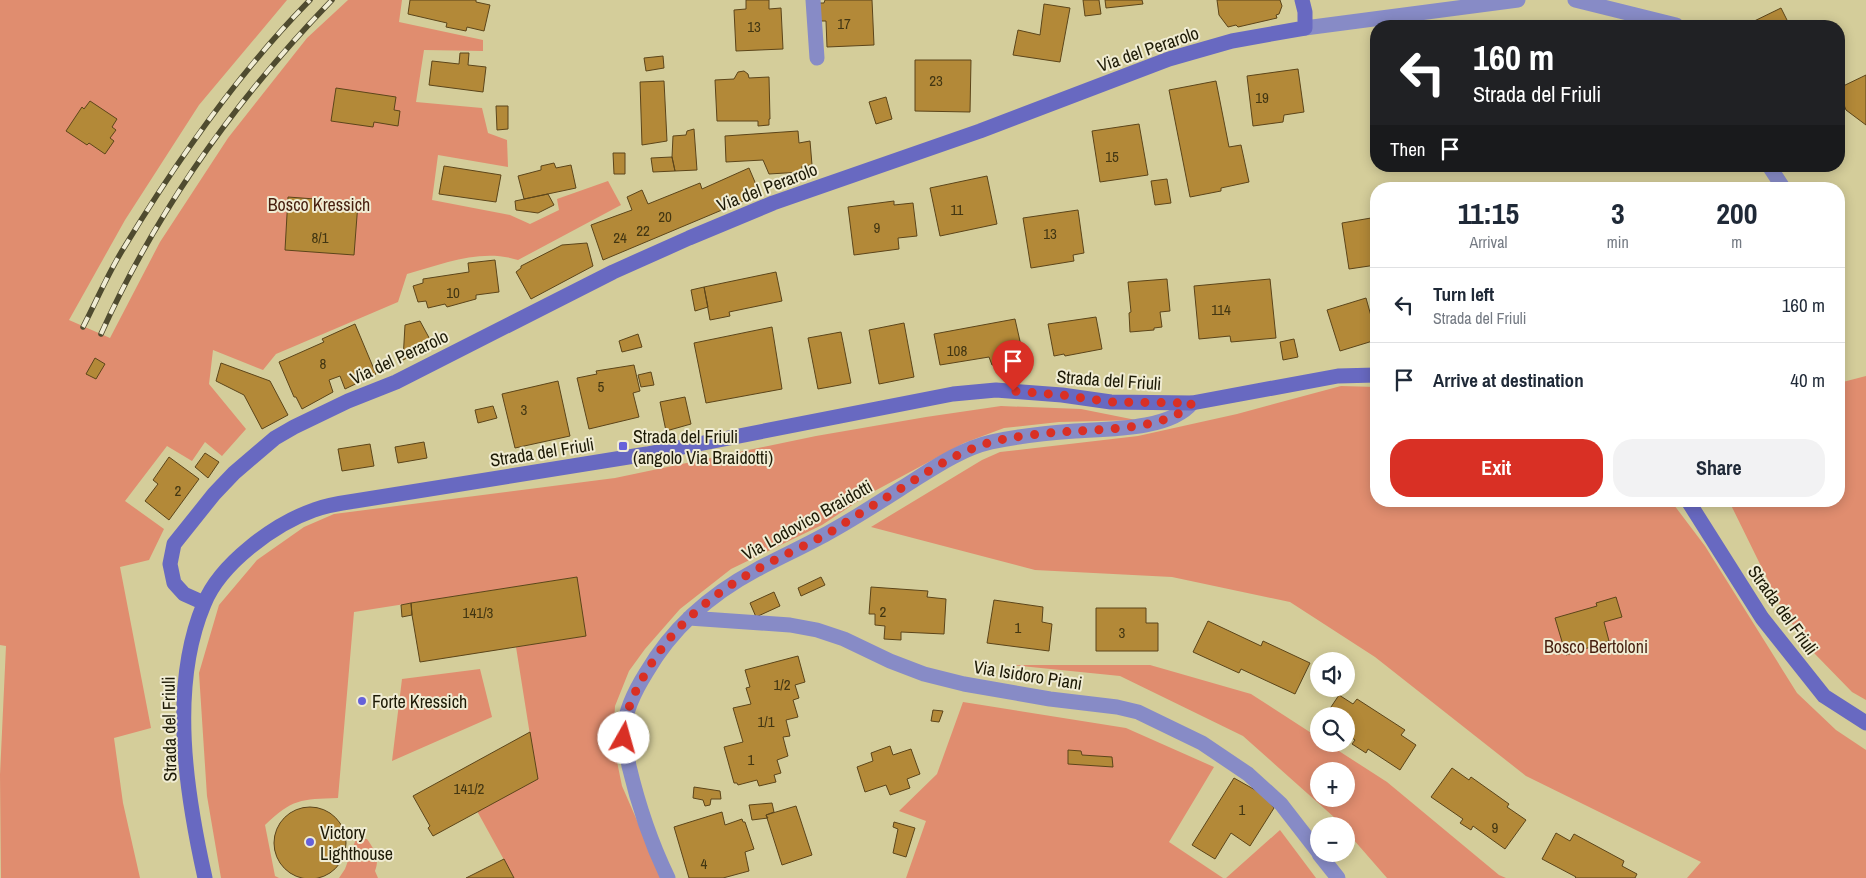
<!DOCTYPE html>
<meta charset="utf-8">
<style>
:root{--surface:#fff;--page:#f2f2f3;--text:#1f2937;--muted:#747a83;--line:#e0e1e3;--accent:#d93025}
body{margin:0;font-family:"Archivo Narrow",sans-serif;background:var(--page);color:var(--text);height:100vh;display:flex;flex-direction:column;font-size:19px;white-space:nowrap}
*{box-sizing:border-box;margin:0}
p{font-size:16px;color:var(--muted)}
.icon{flex:none;width:28px;height:28px;fill:none;stroke:currentColor;stroke-width:2;stroke-linecap:round;stroke-linejoin:round}
.map{position:relative;flex:1;overflow:hidden}
.panel{position:absolute;left:1370px;top:182px;width:475px;height:325px;display:flex;flex-direction:column;background:var(--surface);border-radius:20px;box-shadow:0 2px 12px #0003}
.panel>*{flex:none}
.top-card{position:absolute;left:1370px;top:20px;width:475px;height:152px;border-radius:20px;box-shadow:0 2px 12px #0003;background:#202124;color:#fff;overflow:hidden}
.tools{position:absolute;left:1310px;top:652px;display:grid;gap:10px}
.tools a{display:grid;place-items:center;width:45px;height:45px;border-radius:50%;background:var(--surface);box-shadow:0 2px 12px #0003;font-size:25px}
.pin{position:absolute;display:grid;place-items:center;width:42px;height:42px;color:#fff;margin:-51px -21px;border-radius:50% 50% 50% 0;rotate:-45deg;box-shadow:0 0 5px #0007}
.pin .icon{rotate:45deg}
.me{position:absolute;width:55px;margin:-28px;rotate:7deg;stroke-linejoin:round;filter:drop-shadow(0 0 4px #0008)}
.turn{display:flex;align-items:center;gap:18px;height:105px;padding:0 20px;font-size:22px}
.turn .icon{width:65px;height:65px;stroke-width:2.5}
.turn b{display:block;font-size:35px;line-height:42px}
.then{display:flex;align-items:center;height:48px;padding:0 20px;background:#0003;gap:10px;font-size:19px}
.eta{display:flex;justify-content:space-evenly;align-items:center;height:85px;text-align:center}
.eta b{font-size:30px;font-weight:800;line-height:35px}
.action{display:flex;gap:10px;margin-top:auto;padding:10px 20px}
.action a{flex:1;height:58px;border-radius:20px;background:var(--accent);color:#fff;font-size:20px;font-weight:800;line-height:58px;text-align:center}
.action a+a{background:var(--page);color:var(--text)}
ul{padding:0;list-style:none}
li{display:flex;align-items:center;gap:15px;height:75px;padding:0 20px;border-top:1px solid var(--line)}
li div{flex:1}
li b{display:block;font-size:19px}
li em{font-style:normal}
.map>svg:first-child{display:block}
.green{fill:#e08d6f;fill-rule:evenodd}
.building{fill:#b38938;stroke:#5c451a}
.lines{fill:none;stroke-linecap:round;stroke-linejoin:round}
.street{stroke:#878bc6;stroke-width:15}
.secondary{stroke:#6869c1;stroke-width:15}
.rail-casing{stroke:#4f4b2f;stroke-width:5.5}
.rail{stroke:#f0ecd3;stroke-width:4;stroke-dasharray:11;stroke-linecap:butt}
.route{stroke:#d93025;stroke-width:9;stroke-dasharray:0 16.2}
.poi-dot{fill:#6661da;stroke:#f0ecd3;stroke-width:2}
.labels{text-anchor:middle;dominant-baseline:central;stroke-width:4;stroke-linejoin:round;paint-order:stroke}
.number-label{font-size:15px;fill:#423612}
.street-label{font-size:18px;fill:#1d1a06;stroke:#f0ecd3}
.park-label{font-size:18px;fill:#471f0f;stroke:#f0ecd3}
.poi-label{font-size:18px;fill:#1d1a06;stroke:#f0ecd3;text-anchor:start}
</style>
<div class="map">
<svg width="1866" height="878" viewBox="0 0 1866 878">
<rect width="100%" height="100%" fill="#d4cd9a"/>
<path class="green" d="M0,0H287L199,105L125,220L69,320L110,338L160,242L228,138L307,38L348,0H402L399,22L483,40V51L424,50L416,102L482,108L488,133L507,140L508,167L438,155L432,200L510,215L530,224L559,210L557,199L608,181L621,205L518,260C481,248 443,264 407,274L398,302L276,354L263,370L213,350L209,384L246,429L222,456L205,442L192,461L167,446L125,501L164,529L149,560L120,567L151,728L114,738L123,803L140,878H1L0,775L6,646L0,645Z
M1866,376V700L1852,692L1815,654L1784,613L1729,501H1839V383Z
M1341,386L1376,387V501H1671L1705,546L1797,693L1836,730L1866,750V878H1687L1701,862L1526,776L1375,657L1290,602L1172,577L1035,570L871,527L982,460L1000,452L1138,436L1237,414Z
M1001,406L1081,409L1136,420L1059,422L1004,428L964,443L869,494L822,525L731,569L680,609L645,649L629,671L615,706L613,742L622,786L662,878H514L477,811L537,779L516,647L585,636L576,577L354,612L338,798C301,799 292,799 265,825L275,876L279,878H221L207,796L199,673L219,605L257,560L304,527L334,514L615,478L816,436L926,417Z
M1010,665H1150L1251,694L1319,738V744H1328L1387,782L1499,875L1506,878H1387L1346,831V826H1342L1335,818L1243,736L1120,676ZM1346,771V799H1319V771Z
M480,669L492,717L392,761L402,679Z
M963,702L1126,728L1214,767L1169,842L1223,878H906L926,821L899,811L937,774Z
M1280,830L1316,878H1226Z
M356,839H367C375,851 380,857 375,871L378,878H339L345,869Z"/>
<path class="building" d="M410,0H476V2L490,5L484,31L467,27L466,31L446,27L447,23L408,14Z
M746,0H769V9L781,8L783,49L736,51L734,10L746,9Z
M825,0H872L874,45L827,47L826,21H818L817,3H824Z
M1083,0H1099L1101,14L1085,16Z
M1105,0H1142L1143,4L1106,8Z
M1217,0H1280L1282,6L1279,14L1276,15L1277,18L1238,27L1236,25L1228,27L1219,15Z
M1044,4L1070,8L1060,62L1013,55L1018,30L1040,35Z
M1781,8L1790,26H1744Z
M460,53H469L468,65L486,67L483,92L429,85L432,61L459,64Z
M663,56L664,68L646,71L644,58Z
M915,60H971L970,112L915,111Z
M1298,69L1304,112L1284,115L1283,122L1253,126L1247,76Z
M744,71L748,74L749,78L769,77L770,119H769V125L758,126V121H717L715,80L734,79L738,72Z
M1866,75V125L1846,110L1839,92V88Z
M664,81L667,141L642,145L640,82Z
M1216,81L1229,147L1241,145L1249,182L1221,188V191L1190,197L1169,90Z
M336,88L396,97L394,110L400,111L398,126L374,122L373,127L331,121Z
M886,97L892,119L876,124L869,102Z
M90,101L117,119L112,127L116,130L110,138L114,141L105,154L89,143L87,145L66,131L82,107L84,109Z
M496,106H508V129L497,130Z
M1139,124L1148,175L1100,182L1092,131Z
M694,129L697,170L675,171L672,157L673,136L686,135L687,131Z
M798,131L799,143L810,141L812,165L802,166L801,172L769,174L763,160L726,162L725,136Z
M613,153H625V174H614Z
M672,157L675,171L653,172L651,158Z
M554,163L556,168L571,165L576,188L524,199L518,176L541,170V166Z
M444,166L501,175L496,202L439,194Z
M749,168L760,194L603,260L591,225L632,210L627,197L642,190L648,204L700,183L702,189Z
M987,176L997,224L940,236L930,188Z
M1167,179L1171,203L1155,205L1151,181Z
M548,194L554,205L538,213L516,210L515,201Z
M288,197L315,199L314,208L330,209V201L358,203L354,255L285,250Z
M894,201V205L913,203L917,236L898,238L899,249L854,255L848,207Z
M1078,210L1084,253L1073,255L1074,261L1031,268L1023,218Z
M1371,218L1373,223L1376,222V265L1349,269L1342,223Z
M587,243L593,266L531,299L516,272L521,268V266L562,245Z
M495,260L499,292L476,295V299L447,307L445,304L428,308L426,301L418,302L413,286L423,283V279L469,272L468,263Z
M776,272L782,301L729,312L730,316L710,320L704,287Z
M1167,279L1170,311L1160,312L1162,327L1154,328V330L1130,332L1129,313L1131,312L1128,282Z
M1270,279L1276,338L1231,342L1230,336L1199,339L1194,286Z
M704,287L708,307L695,311L691,290Z
M1366,298L1376,334V340L1340,351L1327,310Z
M1096,317L1102,349L1065,356L1064,354L1054,356L1048,324Z
M1015,319L1024,359L992,365L989,357L940,365L934,334Z
M420,321L433,345L403,360L405,325Z
M904,323L914,377L879,384L869,330Z
M355,324L376,374L345,389L340,376L329,380L333,392L302,409L296,397H294L279,362L324,342L322,339Z
M772,327L782,389L706,403L694,343Z
M841,332L851,383L818,389L808,338Z
M638,334L642,347L622,352L619,341Z
M1294,339L1298,357L1283,360L1280,342Z
M95,358L105,364L96,379L86,374Z
M221,363L270,381L288,415L262,429L244,395L216,381Z
M634,365L640,391L633,393L639,417L589,429L577,378L597,374L596,371Z
M651,372L654,385L641,387L638,375Z
M558,381L570,436L515,448L502,394Z
M685,397L691,424L666,431L660,402Z
M493,406L497,418L478,423L475,410Z
M424,442L427,458L398,463L395,447Z
M370,444L374,466L342,471L338,449Z
M205,453L219,462L208,478L195,467Z
M169,457L199,479L169,520L145,501L158,484L153,480Z
M577,577L586,636L420,662L412,615L411,603Z
M821,577L825,585L801,596L798,588Z
M871,587L928,591L927,597L946,599L944,634L901,632V640L884,639L885,626L875,625V614H869Z
M774,592L780,606L756,617L750,603Z
M1616,597L1622,617L1604,622L1609,641L1566,655L1555,618L1597,606L1596,603Z
M994,600L1043,607L1042,622L1052,624L1049,651L987,643Z
M411,603L412,615L402,617L401,605Z
M1096,608H1146V623H1158V651H1096Z
M1208,621L1261,646L1263,641L1310,663L1295,694L1241,669L1239,673L1193,652Z
M798,656L805,682L795,685L799,698L793,700L798,717L786,720L790,736L783,737L788,756L777,760L781,773L774,775L776,782L759,786L757,780L738,785L737,783H734L724,747L743,742L733,708L751,704L746,688L750,687L745,670Z
M1339,695L1353,704L1357,699L1405,730L1401,735L1416,745L1400,770L1368,749L1366,753L1352,744L1355,740L1346,734V716H1325Z
M933,710L943,711L939,722L931,721Z
M530,732L538,779L433,836L428,828L430,826L413,796Z
M890,746L893,755L911,749L920,774L907,779L910,788L890,795L886,785L865,792L857,767L873,761L871,753Z
M1068,750L1081,751L1082,755L1112,757L1113,767L1068,764Z
M1452,768L1469,780L1471,777L1509,804L1507,807L1526,820L1505,849L1473,826L1471,830L1460,823L1463,819L1431,797Z
M1234,778L1264,795L1274,808L1250,846L1231,833L1215,859L1192,845Z
M694,787L720,791L721,799H711L710,805L705,806L703,800L693,798Z
M772,803L774,812L766,815L768,818L752,820L749,805Z
M796,806L812,855L782,865L766,815Z
M274 843a36 36 0 1 1 72 0a36 36 0 1 1-72 0Z
M722,812L725,825L742,819L743,822H745L754,849L745,852L749,871L723,878H689L674,827Z
M894,822L915,828L906,857L893,853L898,829L893,827Z
M1556,833L1570,841L1574,834L1624,861L1622,866L1637,874L1635,878H1575L1576,877L1542,859Z
M504,859L514,878H466Z"/>
<g class="lines">
<path class="street" d="M813,0L817,58
M1575,0L1676,25V26
M1305,28L1518,0
M1769,166L1784,189
M689,618L790,625L817,630L844,639L890,661L924,674L964,684L1050,699L1117,707L1138,712L1202,743L1248,774L1281,804L1319,853
M1319,854L1338,878
M668,878C651,843 638,804 629,766C627,753 623,741 624,728C626,708 636,689 646,673C672,628 711,594 756,570C780,557 805,546 828,533C859,516 889,496 919,477C941,463 965,448 991,442C1018,436 1047,433 1075,431C1108,429 1170,430 1192,403"/>
<path class="secondary" d="M1688,501L1762,618L1824,696L1866,723
M204,603L184,594L174,583L170,564L174,544L214,494L234,473L275,438L294,427L348,401L396,382L613,272L689,238L773,203L980,131L1169,59L1232,41L1305,28V12L1302,0
M205,878C186,793 169,687 204,604C220,564 274,524 314,510C327,505 341,503 355,501L647,454L953,394L996,390L1062,395L1111,402L1192,403L1338,376L1376,375"/>
<g class="rail-casing">
<path id="rail" d="M83,327C97,300 109,271 125,246C178,159 239,72 310,0
M101,334C158,208 236,99 332,0"/>
</g>
<use href="#rail" class="rail"/>
</g>
<g class="lines">
<path class="route" d="M624,738C624,713 634,692 647,671C672,627 712,594 756,570C782,555 811,544 837,528C860,513 884,499 908,484C933,468 959,452 988,443C1011,436 1053,432 1078,431C1109,429 1171,428 1192,403L1111,402L1062,395L1013,391"/>
</g>
<g class="poi-dot">
<rect x="618" y="441" width="10" height="10" rx="2.5"/>
<circle cx="362" cy="701" r="5"/>
<circle cx="310" cy="842" r="5"/>
</g>
<g class="labels">
<g class="number-label">
<text x="844" y="23">17</text>
<text x="754" y="26">13</text>
<text x="936" y="80">23</text>
<text x="1262" y="97">19</text>
<text x="1112" y="156">15</text>
<text x="957" y="209">11</text>
<text x="665" y="216">20</text>
<text x="877" y="227">9</text>
<text x="643" y="230">22</text>
<text x="1050" y="233">13</text>
<text x="320" y="237">8/1</text>
<text x="620" y="237">24</text>
<text x="453" y="292">10</text>
<text x="1221" y="309">114</text>
<text x="957" y="350">108</text>
<text x="323" y="363">8</text>
<text x="601" y="386">5</text>
<text x="524" y="409">3</text>
<text x="178" y="490">2</text>
<text x="883" y="611">2</text>
<text x="478" y="612">141/3</text>
<text x="1018" y="627">1</text>
<text x="1122" y="632">3</text>
<text x="782" y="684">1/2</text>
<text x="766" y="721">1/1</text>
<text x="751" y="759">1</text>
<text x="469" y="788">141/2</text>
<text x="1242" y="809">1</text>
<text x="1495" y="827">9</text>
<text x="704" y="863">4</text>
</g>
<g class="street-label">
<text transform="translate(1148 49) rotate(-19)">Via del Perarolo</text>
<text transform="translate(767 187) rotate(-21)">Via del Perarolo</text>
<text transform="translate(399 357) rotate(-25)">Via del Perarolo</text>
<text transform="translate(1109 380) rotate(4)">Strada del Friuli</text>
<text transform="translate(542 452) rotate(-9)">Strada del Friuli</text>
<text transform="translate(807 520) rotate(-29)">Via Lodovico Braidotti</text>
<text transform="translate(1783 610) rotate(54)">Strada del Friuli</text>
<text transform="translate(1028 675) rotate(9)">Via Isidoro Piani</text>
<text transform="translate(169 729) rotate(-91)">Strada del Friuli</text>
</g>
<g class="park-label">
<text x="319" y="204">Bosco Kressich</text>
<text x="1596" y="646">Bosco Bertoloni</text>
</g>
<g class="poi-label">
<text x="633" y="436">Strada del Friuli<tspan x="633" dy="21">(angolo Via Braidotti)</tspan></text>
<text x="372" y="701">Forte Kressich</text>
<text x="320" y="832">Victory<tspan x="320" dy="21">Lighthouse</tspan></text>
</g>
</g>
</svg>
<div class="tools">
<a><svg class="icon" aria-label="sound" viewBox="0 0 24 24"><path d="M4 9h4l5-4v14l-5-4H4zM17 9q2 3 0 6"/></svg></a>
<a><svg class="icon" aria-label="search" viewBox="0 0 24 24"><circle cx="10" cy="10" r="6"/><path d="M15 15l6 6"/></svg></a>
<a>+</a>
<a>−</a>
</div>
<div class="pin" style="left:1013px;top:391px;background:#d93025"><svg class="icon" aria-label="arrive" viewBox="0 0 24 24"><path d="M6 21V4h12l-3 4 3 4H6"/></svg></div>
<svg class="me" style="left:624px;top:738px" viewBox="-20 -20 40 40"><circle r="19" fill="#fff"/><path d="M0-13L10 11 0 6-10 11z" fill="#d93025"/></svg>
<div class="top-card">
<div class="turn"><svg class="icon" aria-label="left" viewBox="0 0 24 24"><path d="M17 20v-9H6M10 6l-5 5 5 5"/></svg><div><b>160 m</b>Strada del Friuli</div></div>
<div class="then">Then<svg class="icon" aria-label="arrive" viewBox="0 0 24 24"><path d="M6 21V4h12l-3 4 3 4H6"/></svg></div>
</div>
<section class="panel">
<div class="eta">
<div><b>11:15</b><p>Arrival</p></div>
<div><b>3</b><p>min</p></div>
<div><b>200</b><p>m</p></div>
</div>
<ul>
<li><svg class="icon" aria-label="left" viewBox="0 0 24 24"><path d="M17 20v-9H6M10 6l-5 5 5 5"/></svg><div><b>Turn left</b><p>Strada del Friuli</p></div><em>160 m</em></li>
<li><svg class="icon" aria-label="arrive" viewBox="0 0 24 24"><path d="M6 21V4h12l-3 4 3 4H6"/></svg><div><b>Arrive at destination</b></div><em>40 m</em></li>
</ul>
<div class="action"><a>Exit</a><a>Share</a></div>
</section>
</div>
